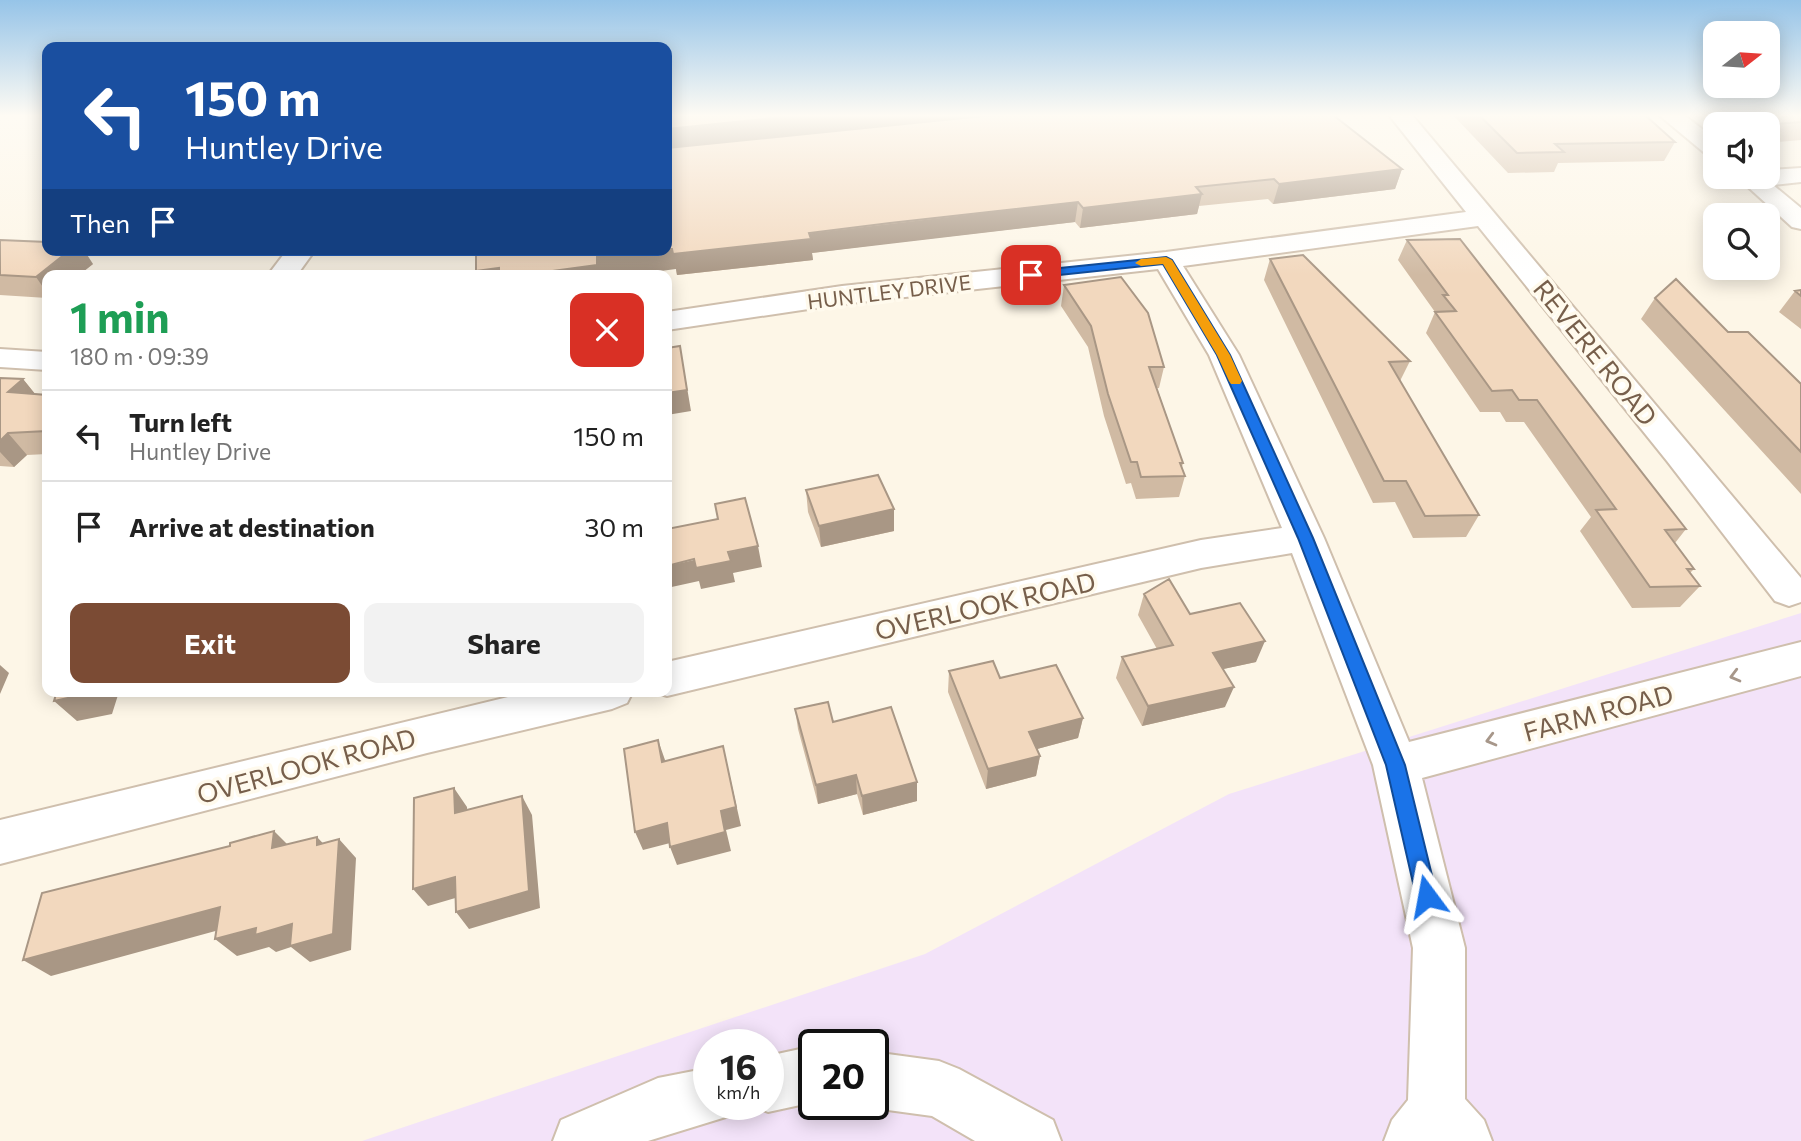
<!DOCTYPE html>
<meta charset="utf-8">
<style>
:root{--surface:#fff;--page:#f2f2f2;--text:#222;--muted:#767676;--line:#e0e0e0;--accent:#7b4b34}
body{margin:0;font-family:Commissioner,sans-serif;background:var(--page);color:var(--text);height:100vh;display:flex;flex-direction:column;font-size:26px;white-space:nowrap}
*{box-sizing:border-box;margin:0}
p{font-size:23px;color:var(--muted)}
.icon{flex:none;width:38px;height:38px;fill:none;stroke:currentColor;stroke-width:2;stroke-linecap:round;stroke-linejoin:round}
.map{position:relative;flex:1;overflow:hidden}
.sheet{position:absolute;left:42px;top:270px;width:630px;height:427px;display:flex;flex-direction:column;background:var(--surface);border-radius:14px;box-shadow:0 4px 18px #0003}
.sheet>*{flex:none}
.banner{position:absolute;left:42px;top:42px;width:630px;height:214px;border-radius:14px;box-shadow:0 4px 18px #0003;background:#1a4fa0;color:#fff;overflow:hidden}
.needle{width:46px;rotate:73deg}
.buttons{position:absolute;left:1703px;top:21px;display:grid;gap:14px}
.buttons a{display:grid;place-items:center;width:77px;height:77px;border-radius:14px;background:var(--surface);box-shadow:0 4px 18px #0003;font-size:35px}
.speed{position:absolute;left:693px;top:1029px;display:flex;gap:14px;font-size:35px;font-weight:700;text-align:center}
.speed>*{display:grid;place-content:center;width:91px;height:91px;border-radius:50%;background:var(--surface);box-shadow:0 4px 18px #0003;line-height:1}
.speed small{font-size:18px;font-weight:400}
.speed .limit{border:4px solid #111;border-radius:10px;background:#fff;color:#111}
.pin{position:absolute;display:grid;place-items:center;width:60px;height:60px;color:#fff;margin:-30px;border-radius:14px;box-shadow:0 4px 10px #0006}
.me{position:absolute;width:77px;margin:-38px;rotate:347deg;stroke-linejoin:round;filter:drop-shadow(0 0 5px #0008)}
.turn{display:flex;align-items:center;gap:24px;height:147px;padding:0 28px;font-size:32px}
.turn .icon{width:91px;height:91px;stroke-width:2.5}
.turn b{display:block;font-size:49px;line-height:60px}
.then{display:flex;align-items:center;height:66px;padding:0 28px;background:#0003;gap:14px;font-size:26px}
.round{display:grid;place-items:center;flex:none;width:74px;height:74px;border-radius:14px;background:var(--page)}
.summary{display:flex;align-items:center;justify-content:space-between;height:119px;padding:0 28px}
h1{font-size:42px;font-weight:700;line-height:52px;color:#1e9e55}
.cta{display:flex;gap:14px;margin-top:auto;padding:14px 28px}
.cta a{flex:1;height:80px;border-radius:14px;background:var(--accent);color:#fff;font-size:28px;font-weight:700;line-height:80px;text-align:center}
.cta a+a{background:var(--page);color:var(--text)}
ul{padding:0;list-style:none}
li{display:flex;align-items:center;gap:21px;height:91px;padding:0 28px;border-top:2px solid var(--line)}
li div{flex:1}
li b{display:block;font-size:26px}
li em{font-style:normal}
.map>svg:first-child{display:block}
.education{fill:#f3e3f9;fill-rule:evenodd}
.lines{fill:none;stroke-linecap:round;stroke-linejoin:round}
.minor-casing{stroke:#cfbfad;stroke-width:4}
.minor{fill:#fff;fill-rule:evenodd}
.wall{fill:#d0baa3}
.shaded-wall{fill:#a99785}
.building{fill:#f2d8be;stroke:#a99785;stroke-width:2}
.oneway{stroke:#a7978a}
.route{fill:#1a73e8;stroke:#114b97;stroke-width:2}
.slow{fill:#f59e0b}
.labels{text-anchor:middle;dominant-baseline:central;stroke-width:7;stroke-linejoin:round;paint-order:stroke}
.far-street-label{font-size:21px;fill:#775f4b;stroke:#fffaed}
.street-label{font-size:26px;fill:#775f4b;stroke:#fffaed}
</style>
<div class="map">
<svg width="1801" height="1141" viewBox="0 0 1801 1141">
<rect width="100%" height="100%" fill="#fdf6e7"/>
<path class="education" d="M1801,613V1141H362L925,954L1229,794ZM709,1045H768V1104H709ZM814,1045H873V1104H814Z"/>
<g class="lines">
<g class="minor-casing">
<path id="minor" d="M1389,115H1412L1801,578V602L1789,606L1775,601L1667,461L1478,226L1183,266L1239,355L1324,538L1409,742L1801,642V676L1422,778L1465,948V1099L1484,1120L1492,1141H1384L1392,1120L1408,1100L1413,948L1373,765L1292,553L1201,568L667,696L652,691H667V662L1201,540L1282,528L1209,355L1158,269L842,304L667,330V312L842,286L1166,252L1466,212Z
M1659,115H1684L1715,139V157L1707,155Z
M1801,168V182L1773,185L1801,208V229L1792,227L1737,177H1768V170Z
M287,250H315L297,275H268Z
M0,349L47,352V370L0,367Z
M533,691H633L627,703L612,709L427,753L0,864V820Z
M814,1046V1102L768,1112L749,1104H768V1056Z
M873,1052L939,1061L959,1069L1053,1120L1061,1141H975L932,1116L873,1108L863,1104H873Z
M709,1068V1104H734L729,1116L648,1141H553L561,1120L658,1078Z"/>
</g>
<use href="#minor" class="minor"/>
</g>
<path class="wall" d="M667,115L1402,169L1395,189L1273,204L1268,199L1199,206L1197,214L1080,228L1075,222L891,243L812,253L813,260L677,275L676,269L667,250Z
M1453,115H1645L1675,142L1664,161L1558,163L1554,172L1508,173Z
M1723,115H1801V140L1768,143V124H1736Z
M0,240L93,264L79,275H47V298L0,295Z
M1407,240L1686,529L1675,543L1694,569L1690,573L1700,586L1680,607L1632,608L1580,531L1591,517L1524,422H1506L1500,412H1480L1426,333L1435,312L1398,260Z
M1270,259L1410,361L1400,381L1479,515L1466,537L1413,538L1395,502L1373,503L1264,280Z
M1064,285L1164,367L1159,388H1157L1183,463L1182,467L1185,476L1179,497L1136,499L1131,483L1126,484L1104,416L1088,347L1061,306Z
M1801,290V329L1779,312L1795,291Z
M1655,298L1728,332L1801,384V494L1641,319Z
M0,378L23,379L35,394L47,395V454L27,455L14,467L0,466Z
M806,490L894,531L821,547L808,512Z
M1144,594L1256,662L1223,669L1225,707L1142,726L1116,678L1122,657L1157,649L1138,615Z
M949,671L1000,678L1083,718L1078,738L1037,749L1040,756L1036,776L986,789L948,692Z
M795,709L833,722L917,782V801L863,815L857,794L818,804L798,729Z"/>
<path class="shaded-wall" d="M803,115H988L667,148V129Z
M1402,169L1395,189L1273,204L1279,184Z
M1202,194L1197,214L1080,228L1083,208Z
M1078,202L1075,222L812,253L813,260L677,275L676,269L630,275H523L597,257L667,250Z
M70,250H84L93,264L79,275H47V293L36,277Z
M499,268L501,275H477L476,271Z
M680,346L691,411L667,415V393Z
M23,379L40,400L8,392Z
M8,433L27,455L14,467L0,452V441Z
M894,509V531L821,547L819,526Z
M758,546L762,567L733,573L735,582L701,589L699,581L667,588V566Z
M1265,641L1256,662L1205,673L1213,653Z
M0,665L9,673L0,694Z
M1234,687L1225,707L1142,726L1148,706Z
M92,691H137L118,695L112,714L77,721L54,701Z
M1083,718L1078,738L1026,752L1029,732Z
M658,740L665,760L669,781L662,762Z
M723,746L741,826L726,830L731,851L677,865L670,847L721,811Z
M1040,756L1036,776L986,789L988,769Z
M856,775L857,794L818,804L816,785Z
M917,782V801L863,815L862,796Z
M454,788L467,807L468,832L455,813Z
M522,796L532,815L540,908L469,929L456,912Z
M667,823L674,842L643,850L635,832Z
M274,831L293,850L272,848Z
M317,837L334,855L317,845Z
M339,839L356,858L351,950L310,962L291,947L276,952L269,947L237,956L215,939L256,928L292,924Z
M455,877L469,894L428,906L413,889Z
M220,907L241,924L51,976L23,960Z"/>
<path class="building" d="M667,115H803L667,129Z
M993,115H1333L1402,169L1279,184L1274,179L1196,187L1202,194L1083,208L1078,202L890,223L809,233L811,239L673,254L672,249H667V148Z
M1479,115H1645L1675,142L1555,144L1564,152L1517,153Z
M1762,115H1801V122L1776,124Z
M1460,239L1686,529L1665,530L1694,569H1687L1700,586L1650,587L1596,510L1616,509L1537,400H1519L1512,390L1492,391L1435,312L1456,311L1443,295H1448L1407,240Z
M0,240L47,242V250H70L36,277L0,275Z
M476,250H659L597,257V265L523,275H499V268L476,271Z
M1303,255L1410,361L1389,362L1479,515L1425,516L1406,481H1384L1270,259Z
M1121,277L1148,313L1164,367H1149L1183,463H1180L1185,476L1141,477L1137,462H1131L1108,394L1091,326L1064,285Z
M1676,279L1728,332H1748L1801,384V452L1655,298Z
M1801,290V296L1795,291Z
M680,346L687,390L667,393V348Z
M0,378L23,379L8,392L47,395V431L8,433L0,441Z
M878,475L894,509L819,526L806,490Z
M745,498L758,546L728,552L731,561L696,568L694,559L667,566V529L718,519L715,504Z
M1169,579L1190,614L1240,603L1265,641L1213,653L1234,687L1148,706L1122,657L1173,645L1144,594Z
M993,661L1000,678L1056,665L1083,718L1029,732L1040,756L988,769L949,671Z
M57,691H92L91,693L54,701Z
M828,702L833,722L891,707L917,782L862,796L856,775L816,785L795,709Z
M658,740L662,762L723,746L736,807L721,811L725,832L670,847L667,823L635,832L624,749Z
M454,788L455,813L522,796L529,891L456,912L455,877L413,889L414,798Z
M274,831L272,848L317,837V845L339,839L333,934L290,946L292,924L255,935L256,928L215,939L220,907L23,960L42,893L230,846V843Z"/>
<defs><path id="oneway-chevron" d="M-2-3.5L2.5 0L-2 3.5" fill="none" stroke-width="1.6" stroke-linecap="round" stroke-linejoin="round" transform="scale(1.75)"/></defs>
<g class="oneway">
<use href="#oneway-chevron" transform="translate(1735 676) rotate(165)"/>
<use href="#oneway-chevron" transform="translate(1491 740) rotate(165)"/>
</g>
<linearGradient id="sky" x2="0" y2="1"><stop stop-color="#96c4e8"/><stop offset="0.42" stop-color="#fefbf4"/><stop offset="1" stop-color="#fefbf4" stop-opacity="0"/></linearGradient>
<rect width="1801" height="275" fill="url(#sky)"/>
<path class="route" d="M1166,257L1172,260L1230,355L1313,538L1405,765L1437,896L1434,903L1427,906L1419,903L1416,896L1386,765L1298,538L1217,355L1163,264L1031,278L1025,275L1031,271Z"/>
<path class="slow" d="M1166,257L1172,260L1230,355L1242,381L1240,384H1231L1229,381L1217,355L1163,264L1141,266L1135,263L1141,259Z"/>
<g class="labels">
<g class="far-street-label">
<text transform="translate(889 291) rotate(-7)">HUNTLEY DRIVE</text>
</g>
<g class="street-label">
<text transform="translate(1596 352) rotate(51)">REVERE ROAD</text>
<text transform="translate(985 605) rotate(-13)">OVERLOOK ROAD</text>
<text transform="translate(1598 712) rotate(-15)">FARM ROAD</text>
<text transform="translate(306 765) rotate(-15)">OVERLOOK ROAD</text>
</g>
</g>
</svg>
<div class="buttons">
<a><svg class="needle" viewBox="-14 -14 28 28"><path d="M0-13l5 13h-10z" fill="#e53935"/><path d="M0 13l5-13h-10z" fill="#767676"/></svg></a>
<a><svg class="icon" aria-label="sound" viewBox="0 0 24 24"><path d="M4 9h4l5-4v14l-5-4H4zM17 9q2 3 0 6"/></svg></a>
<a><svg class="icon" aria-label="search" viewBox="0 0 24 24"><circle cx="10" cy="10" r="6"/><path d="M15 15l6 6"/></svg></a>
</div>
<div class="speed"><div>16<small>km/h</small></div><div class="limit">20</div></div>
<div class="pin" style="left:1031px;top:275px;background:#d93025"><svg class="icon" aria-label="arrive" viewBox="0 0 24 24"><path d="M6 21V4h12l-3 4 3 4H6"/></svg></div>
<svg class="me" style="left:1427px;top:896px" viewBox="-20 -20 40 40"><path d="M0-17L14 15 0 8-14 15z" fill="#1a73e8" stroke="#fff" stroke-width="4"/></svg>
<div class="banner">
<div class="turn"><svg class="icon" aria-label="left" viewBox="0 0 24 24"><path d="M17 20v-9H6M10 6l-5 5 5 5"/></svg><div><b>150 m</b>Huntley Drive</div></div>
<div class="then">Then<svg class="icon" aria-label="arrive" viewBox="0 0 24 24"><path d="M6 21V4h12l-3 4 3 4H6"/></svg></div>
</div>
<section class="sheet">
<div class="summary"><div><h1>1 min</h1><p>180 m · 09:39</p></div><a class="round" style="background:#d93025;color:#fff"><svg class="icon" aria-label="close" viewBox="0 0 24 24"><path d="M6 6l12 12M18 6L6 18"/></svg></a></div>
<ul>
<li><svg class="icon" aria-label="left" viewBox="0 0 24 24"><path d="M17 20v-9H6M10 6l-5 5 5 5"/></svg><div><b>Turn left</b><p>Huntley Drive</p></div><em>150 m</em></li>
<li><svg class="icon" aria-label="arrive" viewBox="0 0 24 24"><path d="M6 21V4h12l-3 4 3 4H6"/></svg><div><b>Arrive at destination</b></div><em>30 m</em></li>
</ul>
<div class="cta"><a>Exit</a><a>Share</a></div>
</section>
</div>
